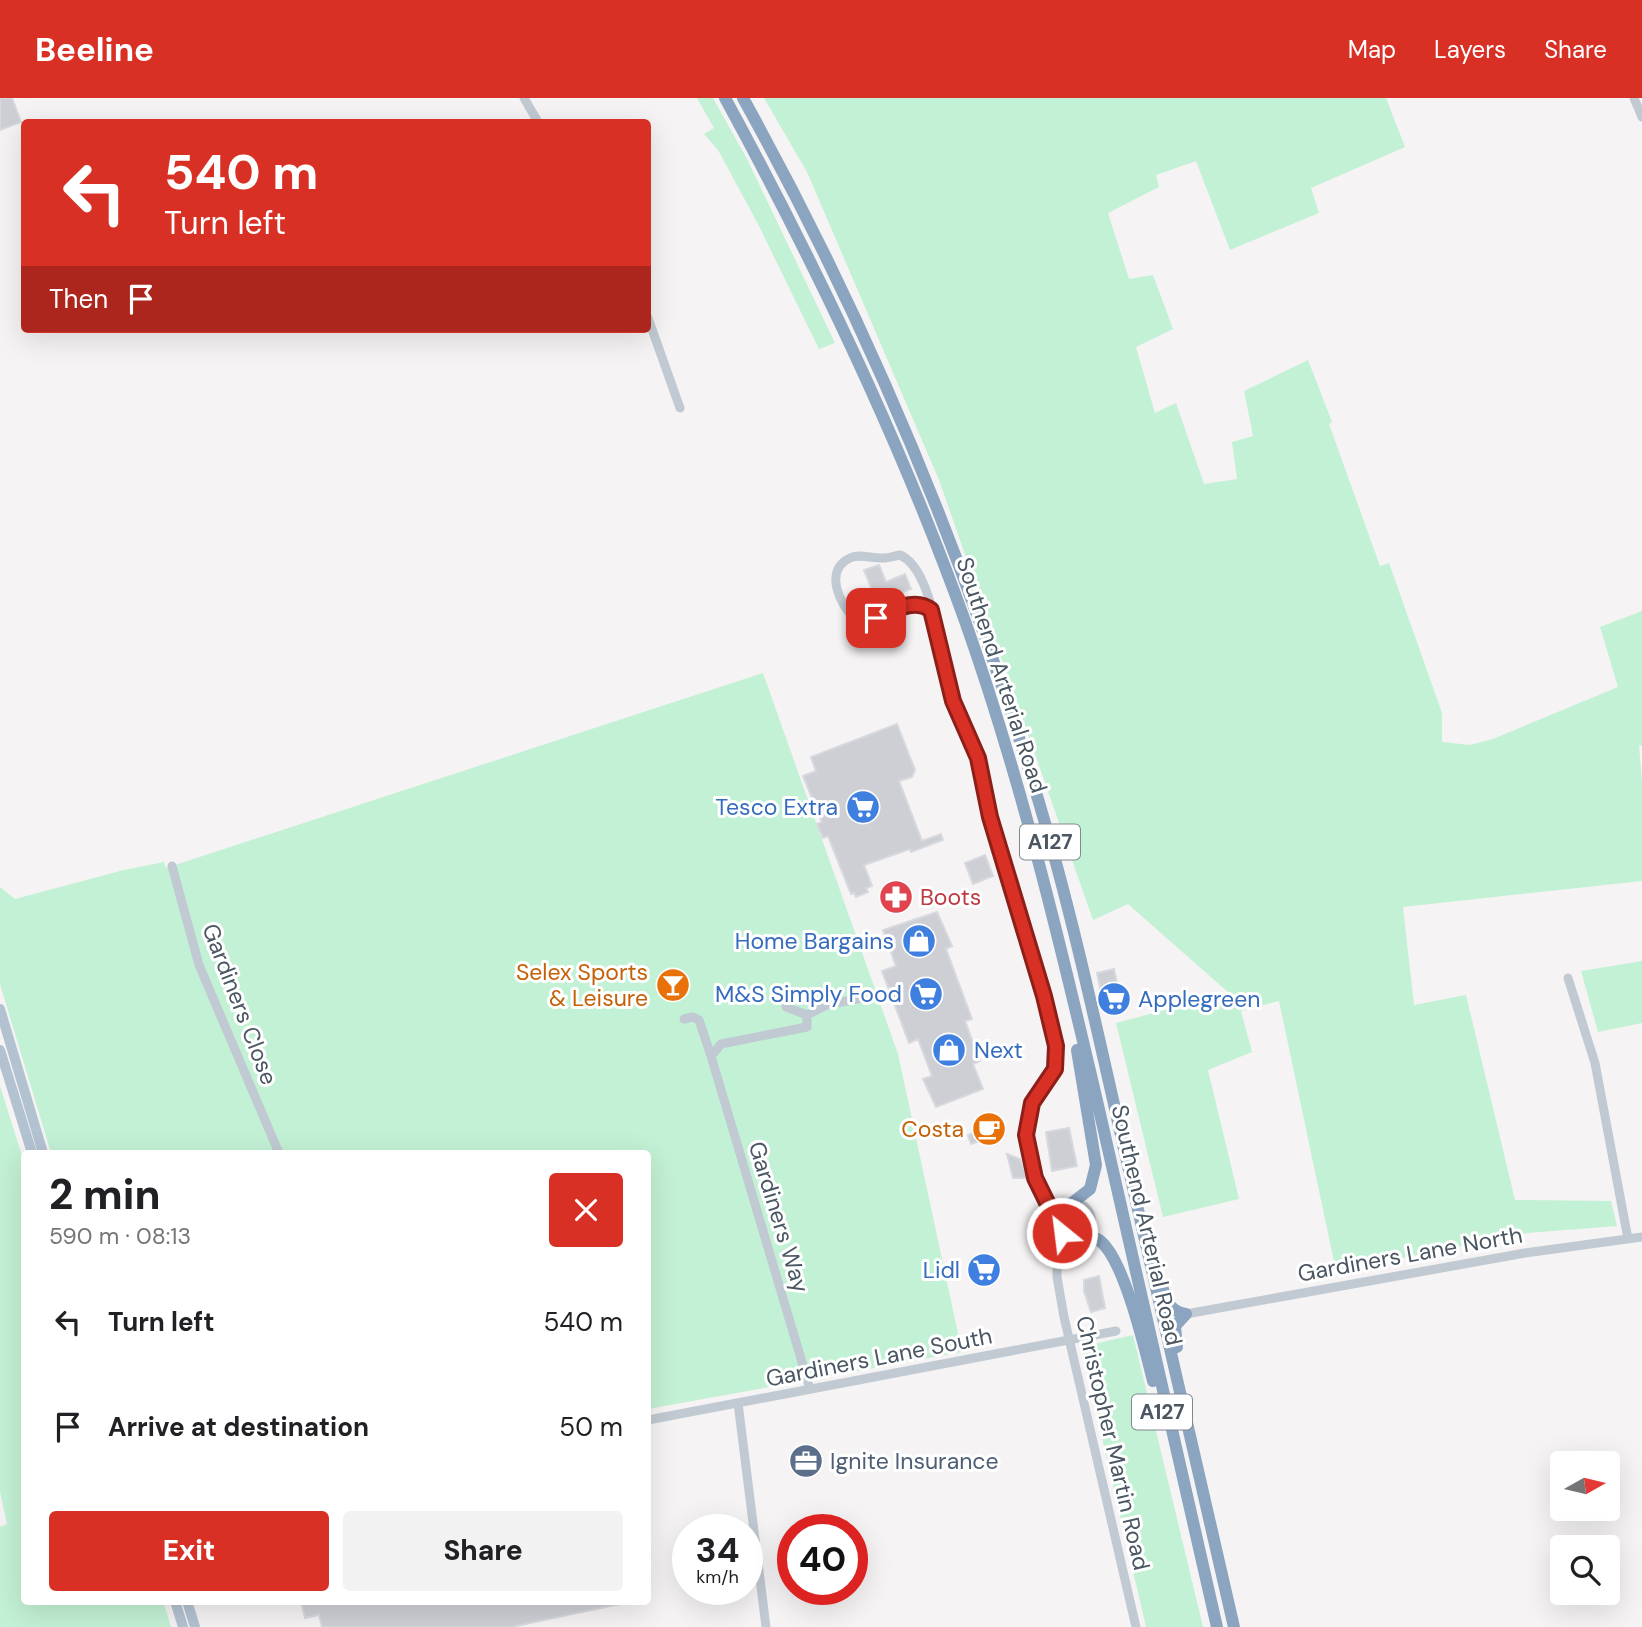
<!DOCTYPE html>
<meta charset="utf-8">
<style>
:root{--surface:#fff;--page:#f2f2f2;--text:#202124;--muted:#757577;--accent:#d93025}
body{margin:0;font-family:"DM Sans",sans-serif;background:var(--page);color:var(--text);height:100vh;display:flex;flex-direction:column;font-size:26px;white-space:nowrap}
*{box-sizing:border-box;margin:0}
p{font-size:23px;color:var(--muted)}
.icon{flex:none;width:38px;height:38px;fill:none;stroke:currentColor;stroke-width:2;stroke-linecap:round;stroke-linejoin:round}
.map{position:relative;flex:1;overflow:hidden}
.details{position:absolute;left:21px;top:1052px;width:630px;height:455px;display:flex;flex-direction:column;background:var(--surface);border-radius:7px;box-shadow:0 7px 28px #0002}
.details>*{flex:none}
.guide{position:absolute;left:21px;top:21px;width:630px;height:214px;border-radius:7px;box-shadow:0 7px 28px #0002;background:#d93025;color:#fff;overflow:hidden}
.needle{width:46px;rotate:82deg}
.tools{position:absolute;left:1550px;top:1353px;display:grid;gap:14px}
.tools a{display:grid;place-items:center;width:70px;height:70px;border-radius:7px;background:var(--surface);box-shadow:0 7px 28px #0002;font-size:35px}
.speed{position:absolute;left:672px;top:1416px;display:flex;gap:14px;font-size:35px;font-weight:700;text-align:center}
.speed>*{display:grid;place-content:center;width:91px;height:91px;border-radius:50%;background:var(--surface);box-shadow:0 7px 28px #0002;line-height:1}
.speed small{font-size:18px;font-weight:400}
.speed .limit{border:10px solid #d22;background:#fff;color:#111}
.pin{position:absolute;display:grid;place-items:center;width:60px;height:60px;color:#fff;margin:-30px;border-radius:14px;box-shadow:0 4px 10px #0006}
.me{position:absolute;width:77px;margin:-38px;rotate:331deg;stroke-linejoin:round;filter:drop-shadow(0 0 5px #0008)}
.turn{display:flex;align-items:center;gap:24px;height:147px;padding:0 28px;font-size:32px}
.turn .icon{width:91px;height:91px;stroke-width:2.5}
.turn b{display:block;font-size:49px;line-height:60px}
.then{display:flex;align-items:center;height:66px;padding:0 28px;background:#0003;gap:14px;font-size:26px}
.round{display:grid;place-items:center;flex:none;width:74px;height:74px;border-radius:7px;background:var(--page)}
.head{display:flex;align-items:center;justify-content:space-between;height:119px;padding:0 28px}
h1{font-size:42px;font-weight:800;line-height:52px}
.button{display:flex;gap:14px;margin-top:auto;padding:14px 28px}
.button a{flex:1;height:80px;border-radius:7px;background:var(--accent);color:#fff;font-size:28px;font-weight:800;line-height:80px;text-align:center}
.button a+a{background:var(--page);color:var(--text)}
ul{padding:0;list-style:none}
li{display:flex;align-items:center;gap:21px;height:105px;padding:0 28px}
li div{flex:1}
li b{display:block;font-size:26px}
li em{font-style:normal}
header{display:flex;align-items:center;gap:42px;box-sizing:border-box;height:98px;padding:0 35px;background:var(--accent);color:#fff}
header strong{font-size:33px}
nav{display:flex;gap:38px;margin-inline-start:auto;font-size:24px}
.map>svg:first-child{display:block}
.green{fill:#c3f1d5}
.building{fill:#cdcfd5;stroke:#d7d9de;stroke-width:2}
.lines{fill:none;stroke-linecap:round;stroke-linejoin:round}
.minor{stroke:#c1cad2;stroke-width:9}
.major{stroke:#b3c2d1;stroke-width:10}
.highway{stroke:#8ba5c1;stroke-width:12}
.route-casing{stroke:#8d1f18;stroke-width:18}
.route{stroke:#d93025;stroke-width:12}
.labels{text-anchor:middle;dominant-baseline:central;stroke-width:6;stroke-linejoin:round;paint-order:stroke}
.shield{fill:#fff;stroke:#808990;stroke-width:2}
.shield-label{font-size:21px;font-weight:bold;fill:#4a5661}
.street-label{font-size:23px;fill:#4a5661;stroke:#fff}
.shop-label{font-size:23px;fill:#366cbe;stroke:#fff;text-anchor:end}
.health-label{font-size:23px;fill:#be3a42;stroke:#fff;text-anchor:start}
.food-label{font-size:23px;fill:#c56008;stroke:#fff;text-anchor:end}
.service-label{font-size:23px;fill:#4e5e75;stroke:#fff;text-anchor:start}
</style>
<header>
<strong>Beeline</strong>
<nav><a>Map</a><a>Layers</a><a>Share</a></nav>
</header>
<div class="map">
<svg width="1642" height="1529" viewBox="0 0 1642 1529">
<rect width="100%" height="100%" fill="#f5f3f3"/>
<path class="green" d="M697,0H713L747,61L835,245L819,251L758,126L718,52L704,36L714,30Z
M764,0H1386L1405,49L1311,90L1319,115L1230,152L1196,63L1156,77L1159,89L1108,115L1129,181L1153,177L1173,231L1136,249L1155,315L1176,305L1204,386L1237,381L1232,344L1253,338L1244,293L1308,262L1332,324L1329,326L1380,468L1389,465L1442,615V644L1470,647L1493,641L1618,589L1600,529L1642,513V648L1639,647L1642,684V783L1403,809L1414,907L1466,897L1515,1102L1611,1103L1617,1128L1527,1135L1336,1173L1279,903L1241,913L1252,954L1208,972L1239,1101L1163,1119L1116,925L1229,895L1128,806L1093,822L939,382L807,74Z
M763,575L898,956L962,1254L648,1311V1055H51L0,886V789L15,801L124,772L164,764L166,770Z
M1642,863V925L1598,934L1581,873Z
M0,988L24,1064V1503H163L171,1529H0V1429L7,1426L0,1394Z
M1133,1237L1203,1529H1146L1081,1249Z"/>
<path class="building" d="M0,0H12L21,24L0,32Z
M879,467L886,484L905,476L911,491L877,504L864,472Z
M897,626L915,672L912,679L899,683L922,743L941,736L943,742L911,754L910,751L864,767L872,788L866,790L868,794L856,799L854,795L851,796L828,738L823,740L817,726L822,724L803,678L816,673L811,659Z
M985,757L993,778L973,786L965,765Z
M937,814L952,848L946,851L972,921L965,923L980,963L973,966L983,991L936,1009L923,981L932,978L918,941L909,945L882,873L896,868L883,832Z
M1114,871L1121,904L1109,907L1107,897L1102,898L1097,875Z
M995,1026L1000,1041L989,1043L988,1040L971,1046L968,1037Z
M1069,1030L1077,1068L1052,1073L1046,1034Z
M1007,1056L1020,1061L1028,1080H1013Z
M1099,1178L1105,1210L1091,1214L1084,1193V1182Z
M301,1503H619L620,1506L511,1529H322L319,1517L305,1520Z"/>
<g class="lines">
<path class="minor" d="M524,0L538,24
M1634,0L1642,19
M648,220L680,310
M934,517C916,487 880,529 856,522C840,508 823,472 850,460C861,455 872,461 883,460C889,460 894,458 900,457C921,466 930,503 936,524L949,591L978,660L990,719L1044,898L1056,948L1055,971L1032,1005L1026,1037L1035,1080L1057,1126V1179L1064,1219L1136,1529
M172,768L199,867L279,1055
M1568,880L1595,965L1628,1141
M786,909L807,917V929L721,946L711,958L810,1291
M807,917L827,907L861,900
M684,921L693,919L699,922L711,958
M1057 1122a17 17 0 1 1 34 0a17 17 0 1 1-34 0Z
M1186,1216L1525,1155L1642,1139
M738,1305L766,1529
M648,1322L1116,1233"/>
<path class="major" d="M0,911L43,1055
M0,952L32,1055
M175,1503L183,1529
M187,1503L195,1529"/>
<path class="highway" d="M725,0C817,169 900,342 965,523C1021,681 1060,844 1098,1007C1139,1181 1178,1355 1217,1529
M743,0C860,211 954,432 1026,662C1067,791 1095,923 1125,1055C1161,1213 1198,1371 1234,1529
M1072,1105L1090,1091L1096,1067L1077,952
M1078,1138C1085,1138 1092,1137 1099,1142C1124,1160 1145,1251 1153,1283
M1163,1191C1167,1204 1171,1214 1186,1216
M1177,1249L1175,1228L1186,1216"/>
</g>
<g class="lines">
<g class="route-casing">
<path id="route" d="M876,520C893,513 914,499 931,512L953,603L978,660L990,719L1044,898L1056,948L1055,971L1032,1005L1026,1037L1035,1080L1062,1135"/>
</g>
<use href="#route" class="route"/>
</g>
<defs>
<g id="supermarket-disc" transform="scale(1.75)"><circle r="9.5" fill="#3f7fe0" stroke="#fff"/><path d="M-6-5.5h2.5l.6 2H6L4.5 2H-2.5L-4.4-4H-6ZM-1.5 3.2a1.3 1.3 0 1 0 .1 0ZM3 3.2a1.3 1.3 0 1 0 .1 0Z" fill="#fff"/></g>
<g id="pharmacy-disc" transform="scale(1.75)"><circle r="9.5" fill="#e0444e" stroke="#fff"/><path d="M-2-6h4v4h4v4h-4v4h-4v-4h-4v-4h4Z" fill="#fff"/></g>
<g id="shop-disc" transform="scale(1.75)"><circle r="9.5" fill="#3f7fe0" stroke="#fff"/><path d="M-5-2.5h2.3a2.7 3.5 0 0 1 5.4 0H5L5.5 6h-11ZM-1.5-2.5h3a1.5 2.3 0 0 0-3 0Z" fill="#fff"/></g>
<g id="bar-disc" transform="scale(1.75)"><circle r="9.5" fill="#e8710a" stroke="#fff"/><path d="M-6-5H6L.8 .8V4.5H3.5V6h-7V4.5H-.8V.8Z" fill="#fff"/></g>
<g id="cafe-disc" transform="scale(1.75)"><circle r="9.5" fill="#e8710a" stroke="#fff"/><path d="M-5.5-4.5H6V0H3Q3 3.5 0 3.5H-2.5Q-5.5 3.5-5.5 0ZM3-3.2v2h1.7v-2ZM-6 4.5H4V6H-6Z" fill="#fff"/></g>
<g id="office-disc" transform="scale(1.75)"><circle r="9.5" fill="#5c6f8a" stroke="#fff"/><path d="M-6-3h4V-5.5h4V-3h4V5H-6ZM-1-4.5V-3h2v-1.5ZM-6 0V1H6V0Z" fill="#fff"/></g>
</defs>
<g fill-rule="evenodd">
<use href="#supermarket-disc" x="863" y="709"/>
<use href="#pharmacy-disc" x="896" y="799"/>
<use href="#shop-disc" x="919" y="843"/>
<use href="#bar-disc" x="673" y="887"/>
<use href="#supermarket-disc" x="926" y="896"/>
<use href="#supermarket-disc" x="1114" y="901"/>
<use href="#shop-disc" x="949" y="952"/>
<use href="#cafe-disc" x="989" y="1031"/>
<use href="#supermarket-disc" x="984" y="1172"/>
<use href="#office-disc" x="806" y="1363"/>
</g>
<g class="labels">
<g class="shield">
<rect x="1020" y="726.5" width="60" height="35" rx="5"/>
<rect x="1132" y="1296.5" width="60" height="35" rx="5"/>
</g>
<g class="shield-label">
<text x="1050" y="744">A127</text>
<text x="1162" y="1314">A127</text>
</g>
<g class="street-label">
<text transform="translate(1002 577) rotate(72)">Southend Arterial Road</text>
<text transform="translate(240 906) rotate(69)">Gardiners Close</text>
<text transform="translate(779 1119) rotate(73)">Gardiners Way</text>
<text transform="translate(1147 1127) rotate(77)">Southend Arterial Road</text>
<text transform="translate(1410 1156) rotate(-10)">Gardiners Lane North</text>
<text transform="translate(879 1259) rotate(-11)">Gardiners Lane South</text>
<text transform="translate(1113 1345) rotate(77)">Christopher Martin Road</text>
</g>
<g class="shop-label">
<text x="838" y="709">Tesco Extra</text>
<text x="894" y="843">Home Bargains</text>
<text x="902" y="896">M&amp;S Simply Food</text>
<text x="1138" y="901" text-anchor="start">Applegreen</text>
<text x="974" y="952" text-anchor="start">Next</text>
<text x="960" y="1172">Lidl</text>
</g>
<g class="health-label">
<text x="920" y="799">Boots</text>
</g>
<g class="food-label">
<text x="648" y="874">Selex Sports<tspan x="648" dy="26">&amp; Leisure</tspan></text>
<text x="964" y="1031">Costa</text>
</g>
<g class="service-label">
<text x="830" y="1363">Ignite Insurance</text>
</g>
</g>
</svg>
<div class="tools">
<a><svg class="needle" viewBox="-14 -14 28 28"><path d="M0-13l5 13h-10z" fill="#e53935"/><path d="M0 13l5-13h-10z" fill="#757577"/></svg></a>
<a><svg class="icon" aria-label="search" viewBox="0 0 24 24"><circle cx="10" cy="10" r="6"/><path d="M15 15l6 6"/></svg></a>
</div>
<div class="speed"><div>34<small>km/h</small></div><div class="limit">40</div></div>
<div class="pin" style="left:876px;top:520px;background:#d93025"><svg class="icon" aria-label="arrive" viewBox="0 0 24 24"><path d="M6 21V4h12l-3 4 3 4H6"/></svg></div>
<svg class="me" style="left:1062px;top:1135px" viewBox="-20 -20 40 40"><circle r="17" fill="#d93025" stroke="#fff" stroke-width="3"/><path d="M0-11L8 9 0 5-8 9z" fill="#fff"/></svg>
<div class="guide">
<div class="turn"><svg class="icon" aria-label="left" viewBox="0 0 24 24"><path d="M17 20v-9H6M10 6l-5 5 5 5"/></svg><div><b>540 m</b>Turn left</div></div>
<div class="then">Then<svg class="icon" aria-label="arrive" viewBox="0 0 24 24"><path d="M6 21V4h12l-3 4 3 4H6"/></svg></div>
</div>
<section class="details">
<div class="head"><div><h1>2 min</h1><p>590 m · 08:13</p></div><a class="round" style="background:#d93025;color:#fff"><svg class="icon" aria-label="close" viewBox="0 0 24 24"><path d="M6 6l12 12M18 6L6 18"/></svg></a></div>
<ul>
<li><svg class="icon" aria-label="left" viewBox="0 0 24 24"><path d="M17 20v-9H6M10 6l-5 5 5 5"/></svg><div><b>Turn left</b></div><em>540 m</em></li>
<li><svg class="icon" aria-label="arrive" viewBox="0 0 24 24"><path d="M6 21V4h12l-3 4 3 4H6"/></svg><div><b>Arrive at destination</b></div><em>50 m</em></li>
</ul>
<div class="button"><a>Exit</a><a>Share</a></div>
</section>
</div>
